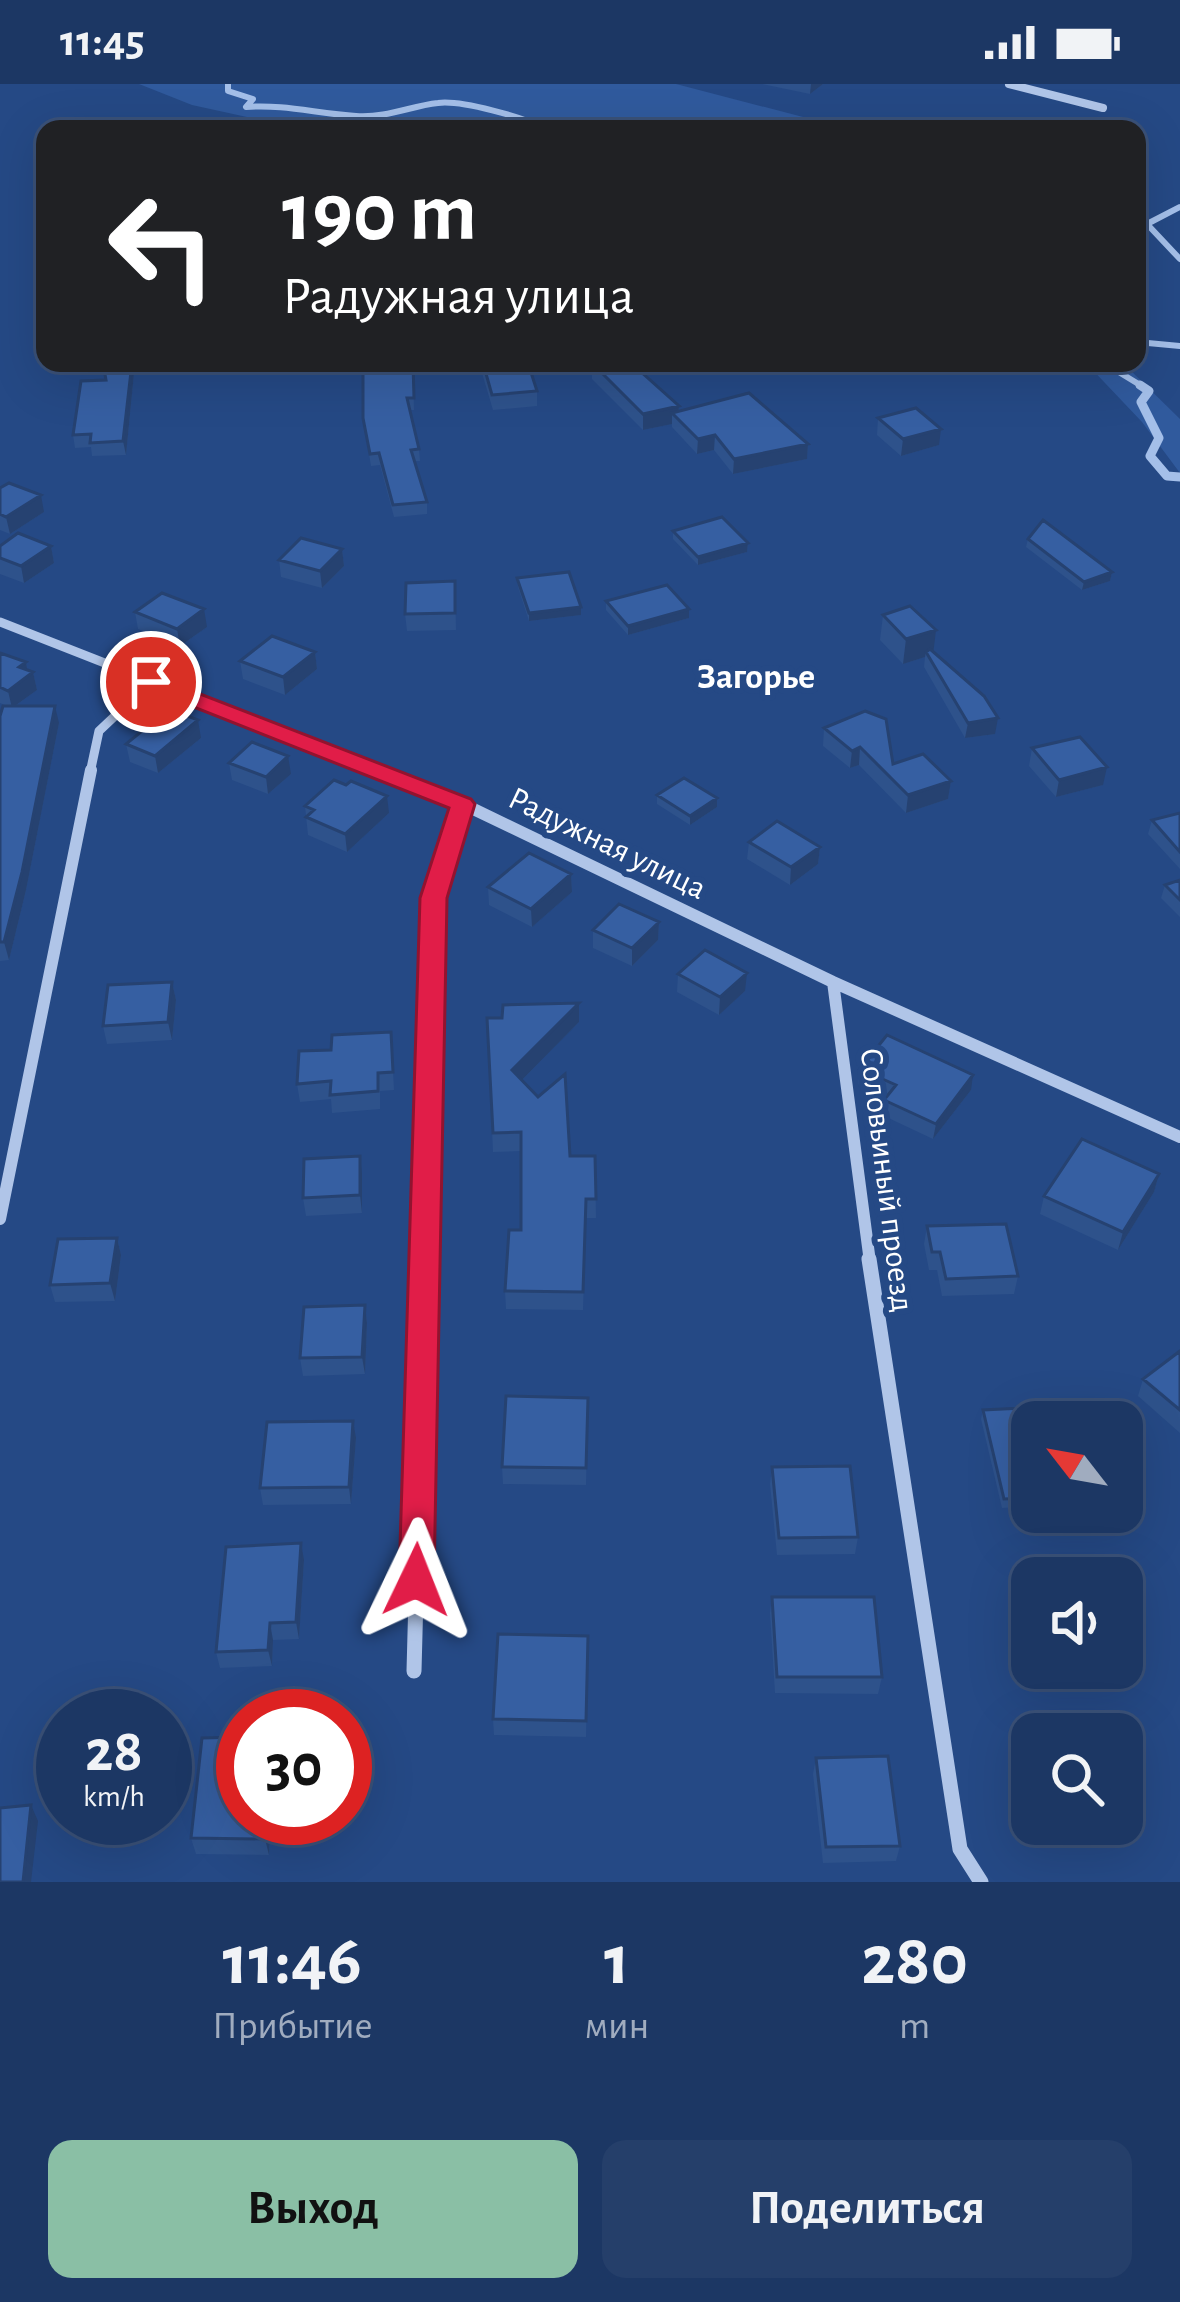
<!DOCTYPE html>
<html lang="ru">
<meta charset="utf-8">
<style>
:root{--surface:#1c3764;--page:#253f6a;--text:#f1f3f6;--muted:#a0acbf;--line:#3a5178;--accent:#8abfa5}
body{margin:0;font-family:"Alegreya Sans",sans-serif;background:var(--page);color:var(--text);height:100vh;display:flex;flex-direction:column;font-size:45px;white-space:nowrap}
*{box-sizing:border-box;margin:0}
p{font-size:39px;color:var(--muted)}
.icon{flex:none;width:66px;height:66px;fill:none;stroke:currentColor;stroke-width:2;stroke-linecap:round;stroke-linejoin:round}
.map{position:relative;height:1798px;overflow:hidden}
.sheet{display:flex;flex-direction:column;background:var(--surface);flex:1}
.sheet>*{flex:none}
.banner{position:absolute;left:36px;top:36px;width:1110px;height:252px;border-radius:24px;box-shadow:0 12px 48px #0002,0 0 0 3px var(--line);background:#202124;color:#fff;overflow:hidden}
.needle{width:78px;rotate:301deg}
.fabs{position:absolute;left:1011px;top:1317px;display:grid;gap:24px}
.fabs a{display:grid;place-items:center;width:132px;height:132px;border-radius:24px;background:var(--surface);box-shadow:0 12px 48px #0002,0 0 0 3px var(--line);font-size:60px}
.speed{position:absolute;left:36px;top:1605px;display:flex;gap:24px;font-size:60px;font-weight:700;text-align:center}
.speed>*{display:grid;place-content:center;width:156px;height:156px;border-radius:50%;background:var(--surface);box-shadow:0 12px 48px #0002,0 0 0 3px var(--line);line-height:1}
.speed small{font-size:30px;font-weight:400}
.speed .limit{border:18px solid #d22;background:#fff;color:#111}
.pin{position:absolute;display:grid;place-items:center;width:102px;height:102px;color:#fff;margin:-51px;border:6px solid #fff;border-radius:50%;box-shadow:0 3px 12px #0007}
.me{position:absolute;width:132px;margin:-66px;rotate:2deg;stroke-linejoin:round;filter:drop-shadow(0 0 9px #0008)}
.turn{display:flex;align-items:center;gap:42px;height:252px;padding:0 48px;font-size:54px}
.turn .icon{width:156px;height:156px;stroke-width:2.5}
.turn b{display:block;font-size:84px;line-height:102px}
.eta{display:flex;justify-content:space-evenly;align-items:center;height:204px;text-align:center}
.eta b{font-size:72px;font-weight:700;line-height:84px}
.primary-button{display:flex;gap:24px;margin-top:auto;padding:24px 48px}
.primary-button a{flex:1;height:138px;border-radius:24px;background:var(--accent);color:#111;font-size:48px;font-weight:700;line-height:138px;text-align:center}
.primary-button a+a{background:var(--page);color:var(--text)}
.status{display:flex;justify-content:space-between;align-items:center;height:84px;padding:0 60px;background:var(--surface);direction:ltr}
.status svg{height:33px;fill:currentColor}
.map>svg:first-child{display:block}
.green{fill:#305a9d}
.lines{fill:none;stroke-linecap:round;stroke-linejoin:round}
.stream-far1{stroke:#a4bfe9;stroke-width:6}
.stream{stroke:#a4bfe9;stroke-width:9}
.minor-far3{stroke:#b0c5e8;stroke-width:8}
.minor-far2{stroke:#b0c5e8;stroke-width:9}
.minor-far1{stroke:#b0c5e8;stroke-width:12}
.minor{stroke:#b0c5e8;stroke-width:15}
.wall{fill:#2e528b}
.shaded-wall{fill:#264271}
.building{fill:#365fa2;stroke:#264271;stroke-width:3}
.route{fill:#e11d48;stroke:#92132f;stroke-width:3}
.labels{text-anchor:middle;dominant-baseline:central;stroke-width:12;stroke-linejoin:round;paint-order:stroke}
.street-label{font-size:33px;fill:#fff;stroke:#254985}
.neighbourhood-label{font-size:36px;font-weight:bold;fill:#fff;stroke:#254985}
</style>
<div class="status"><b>11:45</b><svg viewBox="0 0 49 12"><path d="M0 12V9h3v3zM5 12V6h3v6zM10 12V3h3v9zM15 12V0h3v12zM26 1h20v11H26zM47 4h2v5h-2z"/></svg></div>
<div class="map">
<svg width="1180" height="1798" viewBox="0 0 1180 1798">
<rect width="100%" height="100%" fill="#254985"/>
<path class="green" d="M139,0H676L849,45H302L192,21Z
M1086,279H1123L1180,335V389L1142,338Z"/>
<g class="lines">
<path class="stream-far1" d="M228,0V7L253,15L246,23C285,20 318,30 356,32C388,34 410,22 438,19C461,16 524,33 545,45
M1180,123L1147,140L1180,175
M1137,258L1180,262
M1104,279L1145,304"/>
<path class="stream" d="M1140,301L1149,307L1141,318L1159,354L1150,372L1167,392L1180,393"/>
<path class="minor-far3" d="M1009,0L1103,24"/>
<path class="minor-far2" d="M0,538L385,689
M90,689L99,647L151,598"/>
<path class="minor-far1" d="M377,686L463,720L833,898L1180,1053
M833,898L870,1178
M0,1135L91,686
M425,1178L434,814L463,720"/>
<path class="minor" d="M869,1175L960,1765L981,1798
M414,1587L425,1175"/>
</g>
<path class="wall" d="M762,0H823L810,10Z
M103,279H135L126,371L92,372L91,363L75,364L73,351L106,296Z
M413,279L414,326H410L419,365L420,377H415L427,418V430L394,433L380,381L371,382L363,334L374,289Z
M479,279H528L537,307V322L493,326Z
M592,279L679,322V327L808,360L807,375L733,390L714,366L697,370L672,343V340L643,346L592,295Z
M878,334L939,361L901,372L877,351Z
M0,404L44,428L10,450L0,446Z
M673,447L748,459L747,468L698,481L673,455Z
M1028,455L1112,488L1110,497L1082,506L1026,463Z
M0,462H51L54,479L24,499L0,490Z
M342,465L344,482L322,504L281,493L279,476Z
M517,494L581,523V531L529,537L518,503Z
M455,497L456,546L407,547L405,530Z
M606,517L689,534L628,551L606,526Z
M135,528L207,543L180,562L138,545Z
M883,531L933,567L995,650L965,654L924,583L925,573L903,580L880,556Z
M315,568L317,585L285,611L243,595L240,577Z
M0,569L26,578L27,586L33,588L37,606L15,622L59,639L26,806L9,876L0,877V632L7,622L0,619Z
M824,644L893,680L951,697L948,715L906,729L859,681L850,684L823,662Z
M201,654L158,689L130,678L126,660Z
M1032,664L1103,701L1056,713L1029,682Z
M229,679L291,690L268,710L232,696Z
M657,711L717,714V723L690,741L657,720Z
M305,722L389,729L347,768L308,751Z
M1180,729V785L1148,750L1152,736Z
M749,758L820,763L818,780L790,801L747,775Z
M571,790L572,808L532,843L489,821L488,803Z
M1180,796V833L1161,814L1165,801Z
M659,838L658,856L632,882L593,864V846Z
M678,890L745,907L719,931L677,908Z
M172,898L176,916L172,956L107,960L103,942Z
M487,934L579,938L522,996L570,1072H595L596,1134H586L583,1226L506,1225L505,1207L521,1146V1067L493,1068Z
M391,948L394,1006L380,1007V1025L332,1029L331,1015L300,1018L297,1000L331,966Z
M860,985L971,1006L933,1055L882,1031L886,1013L858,1000Z
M362,1090V1129L306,1132L303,1114Z
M1159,1090L1154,1108L1118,1166L1040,1130L1044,1112Z
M927,1142L1018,1192L1014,1210L942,1212L937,1186H929L924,1160Z
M117,1154L121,1171L115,1217L55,1218L50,1201Z
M365,1221L367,1239L365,1290L303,1292L300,1274Z
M1180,1267V1349L1138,1312L1143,1295Z
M588,1314L586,1401L503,1400L502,1383Z
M983,1326L1032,1338V1422L1002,1424L981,1335Z
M356,1354L351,1420L263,1421L260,1404Z
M772,1383L858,1453L855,1470L777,1471L770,1400Z
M304,1476L299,1555L273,1556L272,1582L220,1584L216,1568Z
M772,1513L882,1593L878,1610L775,1609L770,1529Z
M1028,1516H1032V1573L1023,1533Z
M588,1552L586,1653L494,1651L493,1635Z
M1034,1584H1120L1114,1601L1039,1605Z
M1014,1653H1032V1733H1022L1012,1661Z
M816,1674L900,1762L896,1777L823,1779L813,1690Z
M243,1734H271L269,1771L196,1770L191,1754Z"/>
<path class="shaded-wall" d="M811,0H823L810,10Z
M132,279H135L126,371L123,357Z
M679,322L678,335L672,329V340L643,346V330Z
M941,345L939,361L901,372L903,355Z
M715,351L714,366L697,370L698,355Z
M808,360L807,375L733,390L734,375Z
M41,411L44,428L10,450L6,433Z
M748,459L747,468L698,481V473Z
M51,462L54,479L24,499L21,482Z
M342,465L344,482L322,504L320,487Z
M1112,488L1110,497L1082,506L1084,498Z
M581,523V531L529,537V529Z
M204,525L207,543L180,562L177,545Z
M689,525V534L628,551V542Z
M936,546L933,571L926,568L925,573L903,580L906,555Z
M315,568L317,585L285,611L283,593Z
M26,578L28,591L33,588L37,606L12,624L8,607L19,583Z
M55,622L59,639L26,806L9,876L4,858Z
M998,634L995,650L965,654L968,639Z
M198,636L201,654L158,689L155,672Z
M860,663L859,681L850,684L852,667Z
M288,672L291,690L268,710L266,693Z
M1107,683L1103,701L1056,713L1059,696Z
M951,697L948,715L906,729L908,711Z
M387,712L389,729L347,768L345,750Z
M717,714V723L690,741V732Z
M820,763L818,780L790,801L791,783Z
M571,790L572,808L532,843L531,825Z
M659,838L658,856L632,882V864Z
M747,889L745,907L719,931L720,913Z
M172,898L176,916L172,956L168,938Z
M579,919V938L513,1005L512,986Z
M973,991L971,1006L933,1055L936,1040Z
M360,1072L362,1090V1129L360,1111Z
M1159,1090L1154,1108L1118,1166L1123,1148Z
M117,1154L121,1171L115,1217L110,1199Z
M365,1221L367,1239L365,1290L362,1273Z
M353,1337L356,1354L351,1420L349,1403Z
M301,1459L304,1476L299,1555L296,1538Z
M270,1539L273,1556L272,1582L268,1566Z
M31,1721L38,1737L31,1798H23Z
M266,1734H271L269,1771L265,1755Z"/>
<path class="building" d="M103,279H132L123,357L90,359L91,350L73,351L81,297L106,296Z
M386,279H413L414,314H407L419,365L411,366L427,418L393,421L379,369L370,370L363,334V289H374Z
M483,279H528L537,307L492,311Z
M592,279H631L679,322L643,330Z
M749,309L808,360L734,375L715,351L698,355L672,329Z
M916,324L941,345L903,355L878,334Z
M9,399L41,411L6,433L0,430V404Z
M722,433L748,459L698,473L673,447Z
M1043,436L1112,488L1084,498L1028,455Z
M18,449L51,462L21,482L0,474V462Z
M301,454L342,465L320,487L279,476Z
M569,488L581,523L529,529L517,494Z
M455,497V529L405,530L406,499Z
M667,501L689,525L628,542L606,517Z
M162,509L204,525L177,545L135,528Z
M910,522L936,546L906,555L883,531Z
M272,552L315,568L283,593L240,577Z
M930,565L984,612L998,634L968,639L926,568Z
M0,569L26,578L19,583L33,588L8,607L0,603Z
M3,622H55L22,788L4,858H0V632Z
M169,625L198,636L155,672L126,660Z
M865,627L886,635L893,680L923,670L951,697L908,711L860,663L852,667L824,644Z
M1080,653L1107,683L1059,696L1032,664Z
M252,658L288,672L266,693L229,679Z
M684,694L717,714L690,732L657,711Z
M334,696L346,701L351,697L387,712L345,750L306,733L314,726L305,722Z
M1180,729V768L1152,736Z
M777,737L820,763L791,783L749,758Z
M529,769L571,790L531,825L488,803Z
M1180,796V816L1165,801Z
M619,820L659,838L632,864L593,846Z
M705,866L747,889L720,913L678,890Z
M172,898L168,938L103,942L108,901Z
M579,919L512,986L538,1013L565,990L570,1072H595L596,1115H586L583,1208L505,1207L509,1146H521V1048L493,1049L487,934H502L503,921Z
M391,948L393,988L378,989V1007L330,1011L331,997L297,1000L299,967L331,966L332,951Z
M887,951L973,991L936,1040L884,1016L896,1001L860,985Z
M1082,1055L1159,1090L1123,1148L1044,1112Z
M360,1072V1111L303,1114L304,1075Z
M1006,1140L1018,1192L946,1195L940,1168H932L927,1142Z
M117,1154L110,1199L50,1201L58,1155Z
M365,1221L362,1273L300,1274L304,1223Z
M1180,1267V1326L1143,1295Z
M506,1312L588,1314L586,1384L502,1383Z
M1079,1321L1083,1338H1032V1414L1004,1415L983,1326Z
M353,1337L349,1403L260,1404L267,1338Z
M850,1382L858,1453L779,1454L772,1383Z
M301,1459L296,1538L270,1539L268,1566L216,1568L226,1463Z
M772,1513H874L882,1593H777Z
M498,1550L588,1552L586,1637L493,1635Z
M1043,1584H1120V1585L1044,1589Z
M243,1653V1734H266L265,1755L191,1754L202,1654Z
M1014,1653H1032V1725H1024Z
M888,1672L900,1762L826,1763L816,1674Z
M31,1721L23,1798H0V1724Z"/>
<path class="route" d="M151,591L471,715L475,720L447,814L434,1496L429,1507L416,1512L404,1507L399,1496L420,814L449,724L143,603L139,598Z"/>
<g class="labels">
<g class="street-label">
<text transform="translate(607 760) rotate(26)">Радужная улица</text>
<text transform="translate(886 1096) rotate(83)">Соловьиный проезд</text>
</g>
<g class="neighbourhood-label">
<text x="756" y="593">Загорье</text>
</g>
</g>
</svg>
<div class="fabs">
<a><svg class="needle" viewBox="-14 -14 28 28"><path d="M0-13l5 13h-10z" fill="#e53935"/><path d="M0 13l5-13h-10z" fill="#a0acbf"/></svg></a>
<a><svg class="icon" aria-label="sound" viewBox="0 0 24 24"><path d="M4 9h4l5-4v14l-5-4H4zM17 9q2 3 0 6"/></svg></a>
<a><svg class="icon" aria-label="search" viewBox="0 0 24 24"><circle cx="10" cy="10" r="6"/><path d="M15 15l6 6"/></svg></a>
</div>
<div class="speed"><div>28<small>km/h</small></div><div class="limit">30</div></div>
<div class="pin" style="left:151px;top:598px;background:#d93025"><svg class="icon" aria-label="arrive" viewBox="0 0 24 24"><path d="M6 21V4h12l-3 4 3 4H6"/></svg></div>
<svg class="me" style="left:416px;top:1496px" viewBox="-20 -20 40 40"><path d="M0-17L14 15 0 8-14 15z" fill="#e11d48" stroke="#fff" stroke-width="4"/></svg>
<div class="banner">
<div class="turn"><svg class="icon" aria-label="left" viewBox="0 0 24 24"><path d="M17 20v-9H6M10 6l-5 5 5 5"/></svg><div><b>190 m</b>Радужная улица</div></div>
</div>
</div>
<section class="sheet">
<div class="eta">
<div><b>11:46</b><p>Прибытие</p></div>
<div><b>1</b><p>мин</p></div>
<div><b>280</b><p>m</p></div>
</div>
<div class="primary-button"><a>Выход</a><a>Поделиться</a></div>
</section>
